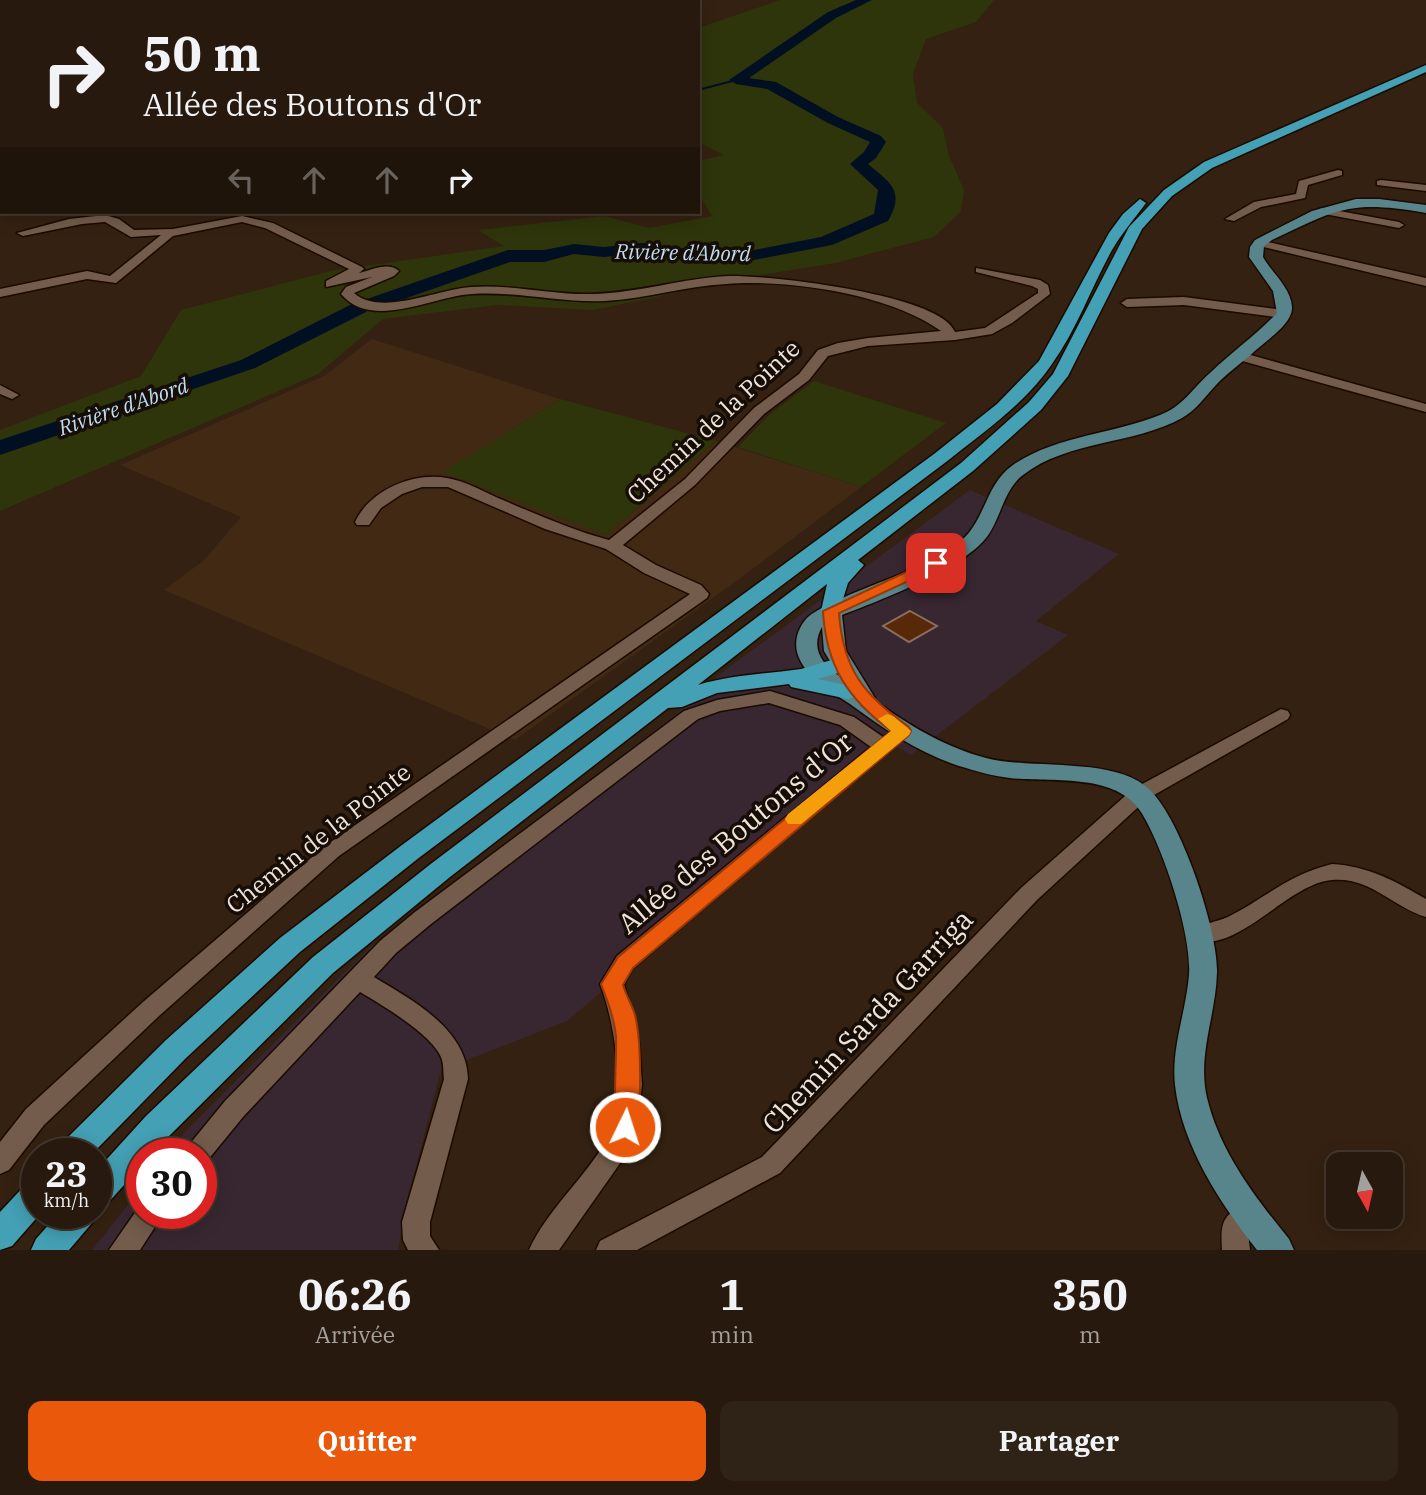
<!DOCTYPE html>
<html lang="fr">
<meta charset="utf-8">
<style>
:root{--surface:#27190d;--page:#2f2216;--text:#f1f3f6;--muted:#a4a09d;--line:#43382e;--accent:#ea580c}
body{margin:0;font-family:"IBM Plex Serif",serif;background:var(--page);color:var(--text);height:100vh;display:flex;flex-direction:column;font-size:26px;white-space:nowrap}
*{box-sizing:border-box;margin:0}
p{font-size:23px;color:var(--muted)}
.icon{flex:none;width:38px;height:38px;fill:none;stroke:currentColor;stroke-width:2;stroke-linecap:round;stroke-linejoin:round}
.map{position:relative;height:1250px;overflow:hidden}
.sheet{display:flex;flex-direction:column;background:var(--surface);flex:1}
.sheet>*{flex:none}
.banner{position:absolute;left:0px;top:0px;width:700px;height:214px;box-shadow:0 4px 18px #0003,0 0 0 2px var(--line);background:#27190d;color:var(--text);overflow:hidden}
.needle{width:46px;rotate:172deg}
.buttons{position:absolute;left:1326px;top:1152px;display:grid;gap:14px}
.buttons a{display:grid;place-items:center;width:77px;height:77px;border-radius:14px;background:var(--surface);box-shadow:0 4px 18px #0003,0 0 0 2px var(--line);font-size:35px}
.speed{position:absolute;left:21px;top:1138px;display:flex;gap:14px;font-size:35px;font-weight:700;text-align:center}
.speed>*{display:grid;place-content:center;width:91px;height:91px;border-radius:50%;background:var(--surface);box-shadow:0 4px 18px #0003,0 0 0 2px var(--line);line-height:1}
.speed small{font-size:18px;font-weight:400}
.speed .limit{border:10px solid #d22;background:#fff;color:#111}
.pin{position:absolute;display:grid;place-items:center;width:60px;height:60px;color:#fff;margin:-30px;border-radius:14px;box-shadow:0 4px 10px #0006}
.me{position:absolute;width:77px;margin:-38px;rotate:4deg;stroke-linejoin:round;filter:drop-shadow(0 0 5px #0008)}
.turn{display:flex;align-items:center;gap:24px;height:147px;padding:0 28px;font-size:32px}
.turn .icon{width:91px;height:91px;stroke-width:2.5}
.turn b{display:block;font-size:49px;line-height:60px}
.lanes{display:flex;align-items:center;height:66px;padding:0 28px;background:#0003;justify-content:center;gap:35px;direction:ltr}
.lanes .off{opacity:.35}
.eta{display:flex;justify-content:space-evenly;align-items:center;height:119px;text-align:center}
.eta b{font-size:42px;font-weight:800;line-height:49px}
.cta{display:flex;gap:14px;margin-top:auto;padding:14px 28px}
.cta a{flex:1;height:80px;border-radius:14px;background:var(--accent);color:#fff;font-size:28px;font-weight:800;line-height:80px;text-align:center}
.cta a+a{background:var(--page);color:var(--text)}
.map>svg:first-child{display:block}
.commercial{fill:#382731}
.built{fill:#412914}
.green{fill:#2e350a}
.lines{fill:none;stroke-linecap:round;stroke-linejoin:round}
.stream{stroke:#001022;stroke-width:2}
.river{fill:#001022;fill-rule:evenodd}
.building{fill:#582908;stroke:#8a6f61;stroke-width:2}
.minor-casing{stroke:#1b0a00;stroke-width:3}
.major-casing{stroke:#1b0a00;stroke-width:3}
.highway-casing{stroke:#1b0a00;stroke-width:3}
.minor{fill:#735c4b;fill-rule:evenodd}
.major{fill:#57858b;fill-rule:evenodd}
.highway{fill:#44a0b5;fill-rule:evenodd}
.route{fill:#ea580c;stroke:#983908;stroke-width:2}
.slow{fill:#f59e0b}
.labels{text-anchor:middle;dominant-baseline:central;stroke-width:7;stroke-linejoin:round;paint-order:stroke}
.far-water-label{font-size:21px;font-style:italic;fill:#bfdcf4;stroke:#150d06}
.street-label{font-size:24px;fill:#f0e3d9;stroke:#150d06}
.near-street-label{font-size:28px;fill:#f0e3d9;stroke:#150d06}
</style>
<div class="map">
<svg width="1426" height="1250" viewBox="0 0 1426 1250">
<rect width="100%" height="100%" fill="#342111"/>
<path class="commercial" d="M970,490L1119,554L1036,621L1068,635L911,755L894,745L567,1021L441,1070L405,1209L398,1250H92L142,1187V1213H201V1153H168L185,1132L370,947L676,714L720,674Z"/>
<path class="built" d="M372,339L560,399L444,472L605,535L716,441L861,487L742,577L515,740L164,590L203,561L241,517L120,465L324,376Z"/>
<path class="green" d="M780,0H994L976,22L926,39L913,74L917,103L943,128L949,156L964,190L961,211L934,237L835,263L767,274L593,310L497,305L383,319L318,374L0,511V430L141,376L181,310L331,271L504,246L478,230L604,216L649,228L712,216L698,193V161L724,155L698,142V28Z
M814,381L946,423L861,487L738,447L770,414Z
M560,399L716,441L605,535L443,472Z"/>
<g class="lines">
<path class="stream" d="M698,90L736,80"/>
<path class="river" d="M856,0H872L836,18L749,78L776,82L838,117L881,136L886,142L876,158L868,164C889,182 906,190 888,221L832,245L754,260L695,262L642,253L604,257L574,254L544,262H510L381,307L369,308L366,312L255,368L0,455V440L241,360L352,304L365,303L367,299L508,250H544L574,244L604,247L642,243L695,250H754L821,237L874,214L878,190L850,164L864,152L870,142L828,123L767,89L736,84L729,80L828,12Z"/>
</g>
<path class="building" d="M910,611L937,626L909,642L883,626Z"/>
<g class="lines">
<g class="minor-casing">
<path id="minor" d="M266,0H274L265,2Z
M1338,170L1342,171V175L1308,185L1305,198L1261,207L1234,221L1225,219L1254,202L1296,194L1299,181Z
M1381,180L1426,185V191L1377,185V181Z
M1323,208L1399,222L1404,225L1399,228L1319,213V209Z
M105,215L119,219L134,230L173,229L242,216L273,223L362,267L364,269L359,273C371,270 389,261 399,271L394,276L354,293C381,317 438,289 471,287C512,284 552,295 592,294C639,293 683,278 729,276C768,275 941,294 955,332L985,328L1038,293V289L1032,286L976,272V268L1040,280L1048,285L1050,294L1012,323L992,334L955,340L868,346L828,356L809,380L764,414L695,485L623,545L656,565L701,585L709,594L707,598L339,856L159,1016L44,1125L9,1170L0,1174V1142L26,1109L143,1002L325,846L690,594L644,573L606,549L545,529L448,487H422L402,494L381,508L369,525H357L355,522C370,490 413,472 447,478C465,481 481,490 498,498C534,513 571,530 609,540L685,479L754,408L799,374L818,350L838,343L868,338L941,331C890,294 789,279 726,284C685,286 646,299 605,301C561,303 517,291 472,294C433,296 372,331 341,294L346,287L372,277L326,287V281L349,269L265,228L242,222L173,236L116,283L87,279L0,297V289L87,271L110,276L161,235L131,237L105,222L82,224L23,236L17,233L69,219Z
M1259,240L1426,278V286L1255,245L1253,243Z
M1184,297L1284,310L1290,314L1284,318L1184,305L1127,307L1121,303L1127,299Z
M1240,352L1426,404V412L1235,359L1233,356Z
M0,385L19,395L12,399L0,394Z
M770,691L854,717L883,737L902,725L909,727L912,731L633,968L624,984L639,1042L642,1085L637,1126L628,1152L559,1250H529C547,1210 584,1179 606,1141C628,1104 615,1022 600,984L617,956L871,747L840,725L769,703L720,711L698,719L431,924L396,953L374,977C412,1000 467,1029 468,1079L430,1222V1236L439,1250H408L403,1240L402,1222L444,1079C443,1072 444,1064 441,1057C431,1034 382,1005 360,992L243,1117L207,1161L201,1163V1153H185L189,1145L225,1101L380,941L415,912L684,711L717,700Z
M1281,709L1288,711L1290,715L1288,719L1147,799L1037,900L780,1173L637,1250H596L600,1241L762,1157L1021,888L1133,789Z
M1332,864C1368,866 1395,881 1426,899V917C1393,907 1369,876 1332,880C1286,884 1239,955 1191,940L1188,934L1191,928C1204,924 1216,922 1228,917C1268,897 1285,876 1332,864Z
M1251,1203L1261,1206L1265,1215L1261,1224L1248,1233L1250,1250H1222C1220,1221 1223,1213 1251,1203Z
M141,1204L142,1213H164L140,1250H109Z"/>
</g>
<g class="major-casing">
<path id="major" d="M1356,199H1379L1426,205V213C1351,200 1339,208 1272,240L1264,246L1263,257C1272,273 1291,288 1292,307C1293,323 1267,340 1256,350C1243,362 1228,372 1216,385C1205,397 1196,410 1182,418C1133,445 1068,440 1023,475C1003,490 1001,519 986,538C960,570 881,600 842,615L846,651L875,698L874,700C908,725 945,747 986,758C1032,770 1116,756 1150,790C1181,820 1218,930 1217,972C1216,1015 1197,1055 1207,1098C1220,1152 1255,1197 1289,1239L1294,1250H1257C1220,1203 1182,1146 1175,1085C1171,1048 1186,1012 1189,975C1192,934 1163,847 1141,812C1115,772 1051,783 1010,778C992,776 976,771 959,766C919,753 884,729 850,704C832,692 810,680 800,660C793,646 796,631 806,619C822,602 893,579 919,566C938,556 962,545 973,527C987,506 991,480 1013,465C1055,436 1113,434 1160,415C1182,407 1193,388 1210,373C1232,352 1256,335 1277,313L1273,291L1249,257L1250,247L1255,240L1312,211ZM822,627L824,651L839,676C822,664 810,648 822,627Z"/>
</g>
<g class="highway-casing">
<path id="highway" d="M1426,65V72L1212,168L1172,196L1142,229L1068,376L1041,410L973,471L858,560L864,565L848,583L838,615H824L821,611L827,584L698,685C731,675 766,674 801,669C816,666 834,656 849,660L852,665L849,670L817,679L856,687L859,692L856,697L848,699L791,687L789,684L717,693L682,707L668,708L450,877L333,973L152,1153H142V1165L107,1204L96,1208V1171L146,1116L313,957L432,863L961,463L1029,402L1053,374L1129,227L1164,190L1204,162Z
M1140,199L1146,203C1134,219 1122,233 1112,250C1091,288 1077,329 1052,364C1025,404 983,432 946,462L420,857L300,952L186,1058L93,1153H57L62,1143L166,1040L280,938L402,845L934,454L997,404L1039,361L1109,233L1123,214Z
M37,1180V1213H41L12,1246L0,1250V1212L26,1184Z
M59,1213H96L92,1223L69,1250H31L36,1239Z"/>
</g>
<use href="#minor" class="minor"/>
<use href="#major" class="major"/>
<use href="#highway" class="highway"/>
</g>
<path class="route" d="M936,558L941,560L943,563L941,566L839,613C843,670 864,695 909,727L911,731L909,735L633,968L623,985C626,995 632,1005 635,1015C641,1038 643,1113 634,1134L625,1137L617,1134C612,1122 617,1056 616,1036C614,1018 608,1002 601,984L618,957L891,731C848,699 826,666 823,611Z"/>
<path class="slow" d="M887,714L893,716L911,731L909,735L801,824H788L785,819L788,814L891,731L878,719Z"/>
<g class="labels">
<g class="far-water-label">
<text transform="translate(683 252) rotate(1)">Rivière d'Abord</text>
<text transform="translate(123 406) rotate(-19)">Rivière d'Abord</text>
</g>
<g class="street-label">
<text transform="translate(713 421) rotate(-43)">Chemin de la Pointe</text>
<text transform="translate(318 838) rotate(-38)">Chemin de la Pointe</text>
</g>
<g class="near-street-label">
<text transform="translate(735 832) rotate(-40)">Allée des Boutons d'Or</text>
<text transform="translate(867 1021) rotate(-47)">Chemin Sarda Garriga</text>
</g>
</g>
</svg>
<div class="buttons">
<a><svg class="needle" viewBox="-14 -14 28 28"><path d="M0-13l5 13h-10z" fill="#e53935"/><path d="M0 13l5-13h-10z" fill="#a4a09d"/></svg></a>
</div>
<div class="speed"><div>23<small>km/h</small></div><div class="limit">30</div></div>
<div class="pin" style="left:936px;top:563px;background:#d93025"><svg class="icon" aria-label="arrive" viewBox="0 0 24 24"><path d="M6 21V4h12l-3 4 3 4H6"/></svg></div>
<svg class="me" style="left:625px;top:1127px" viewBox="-20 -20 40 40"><circle r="17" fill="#ea580c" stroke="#fff" stroke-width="3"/><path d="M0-11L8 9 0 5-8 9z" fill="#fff"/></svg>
<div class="banner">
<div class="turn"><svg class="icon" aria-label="right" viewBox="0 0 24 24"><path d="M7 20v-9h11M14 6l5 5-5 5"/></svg><div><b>50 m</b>Allée des Boutons d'Or</div></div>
<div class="lanes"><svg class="icon off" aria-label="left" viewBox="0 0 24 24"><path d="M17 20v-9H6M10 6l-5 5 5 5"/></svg><svg class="icon off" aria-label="ahead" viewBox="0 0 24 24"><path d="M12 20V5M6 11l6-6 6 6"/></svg><svg class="icon off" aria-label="ahead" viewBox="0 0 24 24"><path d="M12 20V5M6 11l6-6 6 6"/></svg><svg class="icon" aria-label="right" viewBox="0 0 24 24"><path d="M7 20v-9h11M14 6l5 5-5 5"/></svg></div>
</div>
</div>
<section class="sheet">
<div class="eta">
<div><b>06:26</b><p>Arrivée</p></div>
<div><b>1</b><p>min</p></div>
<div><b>350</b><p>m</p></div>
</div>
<div class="cta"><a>Quitter</a><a>Partager</a></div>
</section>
